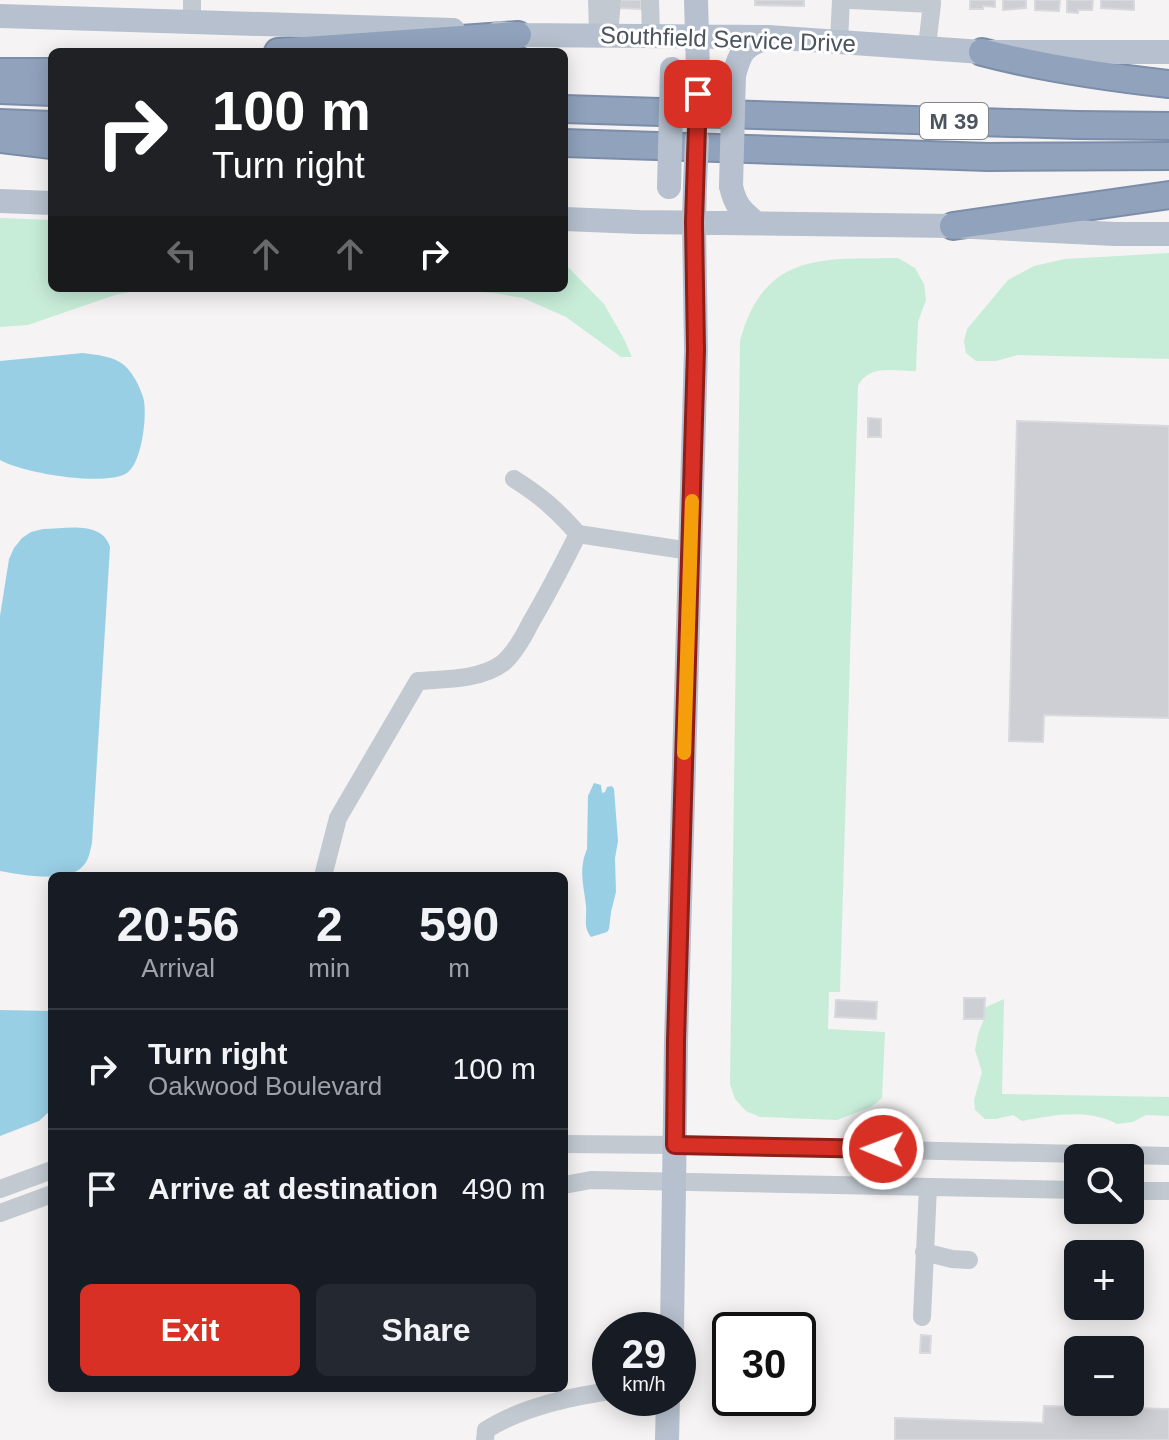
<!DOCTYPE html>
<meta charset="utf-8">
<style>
:root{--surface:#171b24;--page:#242831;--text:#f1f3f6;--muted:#9ea1a6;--line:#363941;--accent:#d93025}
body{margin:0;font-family:Helvetica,sans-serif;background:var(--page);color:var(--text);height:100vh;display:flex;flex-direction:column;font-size:30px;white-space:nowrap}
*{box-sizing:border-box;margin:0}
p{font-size:26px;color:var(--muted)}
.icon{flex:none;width:44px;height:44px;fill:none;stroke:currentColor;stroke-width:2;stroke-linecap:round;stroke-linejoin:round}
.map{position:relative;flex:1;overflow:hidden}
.details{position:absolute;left:48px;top:872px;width:520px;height:520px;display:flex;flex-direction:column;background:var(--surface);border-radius:12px;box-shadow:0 4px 20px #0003}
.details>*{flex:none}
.guide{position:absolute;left:48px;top:48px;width:520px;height:244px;border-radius:12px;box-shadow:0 4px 20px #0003;background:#202124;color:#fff;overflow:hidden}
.buttons{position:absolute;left:1064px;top:1144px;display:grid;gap:16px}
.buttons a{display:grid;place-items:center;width:80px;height:80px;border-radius:12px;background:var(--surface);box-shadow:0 4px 20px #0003;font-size:40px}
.speed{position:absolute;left:592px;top:1312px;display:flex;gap:16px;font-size:40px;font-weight:700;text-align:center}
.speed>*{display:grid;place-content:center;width:104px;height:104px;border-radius:50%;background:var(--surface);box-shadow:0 4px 20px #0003;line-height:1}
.speed small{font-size:20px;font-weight:400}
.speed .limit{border:4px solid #111;border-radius:12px;background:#fff;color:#111}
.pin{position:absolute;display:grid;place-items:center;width:68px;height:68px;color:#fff;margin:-34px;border-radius:16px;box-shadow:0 4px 12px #0006}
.me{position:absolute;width:88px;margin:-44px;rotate:271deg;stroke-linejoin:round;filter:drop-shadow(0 0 6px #0008)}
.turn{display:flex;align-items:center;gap:28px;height:168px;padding:0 32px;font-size:36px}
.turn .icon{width:104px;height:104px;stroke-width:2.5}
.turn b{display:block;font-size:56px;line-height:68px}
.lanes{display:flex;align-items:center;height:76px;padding:0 32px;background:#0003;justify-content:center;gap:40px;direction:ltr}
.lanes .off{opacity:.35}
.eta{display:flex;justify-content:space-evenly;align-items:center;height:136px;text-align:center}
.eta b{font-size:48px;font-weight:800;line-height:56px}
.primary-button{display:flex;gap:16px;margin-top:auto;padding:16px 32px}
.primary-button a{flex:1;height:92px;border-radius:12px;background:var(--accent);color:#fff;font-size:32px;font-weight:800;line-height:92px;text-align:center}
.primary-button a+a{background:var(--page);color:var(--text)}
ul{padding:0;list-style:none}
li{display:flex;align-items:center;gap:24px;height:120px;padding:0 32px;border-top:2px solid var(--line)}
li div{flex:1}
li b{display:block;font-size:30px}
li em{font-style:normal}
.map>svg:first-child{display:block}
.green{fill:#c7edd9}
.water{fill:#98cfe5}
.building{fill:#cdcfd4;stroke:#d7d9dd;stroke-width:2}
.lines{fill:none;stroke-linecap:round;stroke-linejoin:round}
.highway-casing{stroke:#7b8da8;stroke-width:30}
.minor{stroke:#c2c9d0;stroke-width:18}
.major{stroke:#b6c0ce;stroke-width:24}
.highway{stroke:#90a2bc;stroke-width:26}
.major-bridge{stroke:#b6c0ce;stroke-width:24}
.route-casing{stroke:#8d1f18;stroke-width:20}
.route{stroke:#d93025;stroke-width:14}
.slow{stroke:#f59e0b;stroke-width:14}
.labels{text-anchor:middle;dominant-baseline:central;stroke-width:6;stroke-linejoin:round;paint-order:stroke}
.shield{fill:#fff;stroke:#82878f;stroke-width:2}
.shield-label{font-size:22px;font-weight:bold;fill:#4c545f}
.street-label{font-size:24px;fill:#4c545f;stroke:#fff}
</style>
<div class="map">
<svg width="1169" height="1440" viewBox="0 0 1169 1440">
<rect width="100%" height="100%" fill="#f5f3f3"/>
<path class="green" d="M0,218L52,220V288H149L115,295L28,325L0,327Z
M1169,253V359L1018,355L996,361H976L966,353L964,341L967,329L1008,280L1034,266L1065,259Z
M898,258L915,268L924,284L926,300L918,322L916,371C893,371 869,364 858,386L840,992H829L828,1029L885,1032L882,1098L871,1107L837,1120L760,1117L746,1111L735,1099L730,1084L740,341C764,252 821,259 898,258Z
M564,263L604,304L623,337L632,357H621L566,317L523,298L494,293L464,291L343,288H564Z
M1004,999L1002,1094L1169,1097V1116L1146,1115L1133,1122L1117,1124C1089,1108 1052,1115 1022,1121L1013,1115L996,1119H985L975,1110L974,1100L982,1072L975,1050L978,1034L984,1019V1008Z"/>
<path class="water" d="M83,353C97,355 113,356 124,365C133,373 139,385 143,397C148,413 142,463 127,473C104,487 23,473 0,460V361Z
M43,529C65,529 102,520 110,547L92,843C90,851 89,861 82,867C67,883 20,875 0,871V616L9,559L14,548L22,538L31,532Z
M594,783L601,785L602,793L605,792L607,787L612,786L614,789L618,841L615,858L616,892L611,912L609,929L607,932L591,937C583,927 587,918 586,906C584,886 578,870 587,849L588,796Z
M0,1010L52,1011V1109L39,1121L0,1136Z"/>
<path class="building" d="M621,0H641V9L620,8Z
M755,0H804V6L755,5Z
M970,0H995V7L983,6V9H970Z
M1003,0H1026V8L1003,10Z
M1035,0H1060L1059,11L1035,10Z
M1067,0H1093L1092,10H1078V13L1067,12Z
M1101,0H1134V10L1101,8Z
M868,418L881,419V437H868Z
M1017,421L1169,426V718L1044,715L1043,742L1009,741Z
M964,998H985L984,1019H964Z
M836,1000L877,1002L876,1019L835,1017Z
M921,1335L931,1336L930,1353H920Z
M1044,1406L1169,1409V1440H895V1418L1043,1423Z"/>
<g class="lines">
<g class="highway-casing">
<path id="highway" d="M278,52L518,35
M982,52C1043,68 1106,77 1169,84
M0,72H52
M0,90L52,92
M564,109L1077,125L1169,126
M0,123L52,125
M0,139L52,145
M564,143L988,157L1169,156
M953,226L1169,195"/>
</g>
<path class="minor" d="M597,0L598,34
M650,0L651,35
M851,0L932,4V0
M192,21V0
M609,35L612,0
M839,41L841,0
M927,46L932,4
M514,479C541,496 557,510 578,534
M323,876L338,818L418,681C445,679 480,680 503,663C515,653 524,636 531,622C548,593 563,564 578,534L690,551
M564,1144L675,1145L1169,1156
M564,1185L591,1180L1078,1190
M0,1189L52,1170
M1130,1191H1169
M0,1213L52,1194
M924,1252L952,1259L969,1260
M922,1317L928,1187
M485,1440L486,1430C522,1407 568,1397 610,1391"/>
<path class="major" d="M696,0L698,71
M0,16L453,30
M498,33L518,35L768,37L982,52H1169
M734,75C741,50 743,47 768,37
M731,186C735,205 741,211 756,223
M0,201L52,203
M564,219L639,222L953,226L1115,234H1169
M672,1330L676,1041L696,350L694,222L695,184
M667,1440L668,1398"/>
<use href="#highway" class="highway"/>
<path class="major-bridge" d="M697,116L698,71
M695,184L697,139
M731,186L734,75
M669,187L672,69"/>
</g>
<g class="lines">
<g class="route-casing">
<path id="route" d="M698,94L694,222L696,350L676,1041L675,1145L883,1149"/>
</g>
<use href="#route" class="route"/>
<path class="slow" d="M684,753L692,501"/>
</g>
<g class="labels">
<rect class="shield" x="920" y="103" width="68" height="36" rx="6"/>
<g class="shield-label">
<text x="954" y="121">M 39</text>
</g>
<g class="street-label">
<text transform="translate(728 39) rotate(2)">Southfield Service Drive</text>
</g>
</g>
</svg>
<div class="buttons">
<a><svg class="icon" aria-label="search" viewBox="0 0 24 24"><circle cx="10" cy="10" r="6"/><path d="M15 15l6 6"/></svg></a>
<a>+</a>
<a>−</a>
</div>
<div class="speed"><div>29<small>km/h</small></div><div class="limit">30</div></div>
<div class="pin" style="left:698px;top:94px;background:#d93025"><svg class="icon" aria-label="arrive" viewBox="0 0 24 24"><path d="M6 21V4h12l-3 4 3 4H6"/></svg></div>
<svg class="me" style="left:883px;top:1149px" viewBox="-20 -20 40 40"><circle r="17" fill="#d93025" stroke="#fff" stroke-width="3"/><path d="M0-11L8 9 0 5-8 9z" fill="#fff"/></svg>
<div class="guide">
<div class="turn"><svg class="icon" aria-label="right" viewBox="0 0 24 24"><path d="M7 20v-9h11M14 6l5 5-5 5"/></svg><div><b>100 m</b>Turn right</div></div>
<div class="lanes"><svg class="icon off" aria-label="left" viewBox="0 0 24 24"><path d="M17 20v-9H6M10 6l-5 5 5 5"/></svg><svg class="icon off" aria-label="ahead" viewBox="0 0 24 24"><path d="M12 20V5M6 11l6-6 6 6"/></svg><svg class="icon off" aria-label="ahead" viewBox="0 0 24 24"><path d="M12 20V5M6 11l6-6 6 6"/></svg><svg class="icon" aria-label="right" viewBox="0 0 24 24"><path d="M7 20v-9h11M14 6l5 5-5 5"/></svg></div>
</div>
<section class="details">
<div class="eta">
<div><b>20:56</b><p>Arrival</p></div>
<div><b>2</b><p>min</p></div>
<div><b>590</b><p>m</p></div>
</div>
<ul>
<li><svg class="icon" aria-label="right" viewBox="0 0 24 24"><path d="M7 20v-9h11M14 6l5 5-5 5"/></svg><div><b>Turn right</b><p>Oakwood Boulevard</p></div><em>100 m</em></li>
<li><svg class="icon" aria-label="arrive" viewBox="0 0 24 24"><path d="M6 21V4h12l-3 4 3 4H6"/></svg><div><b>Arrive at destination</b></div><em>490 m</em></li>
</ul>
<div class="primary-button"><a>Exit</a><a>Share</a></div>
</section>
</div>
